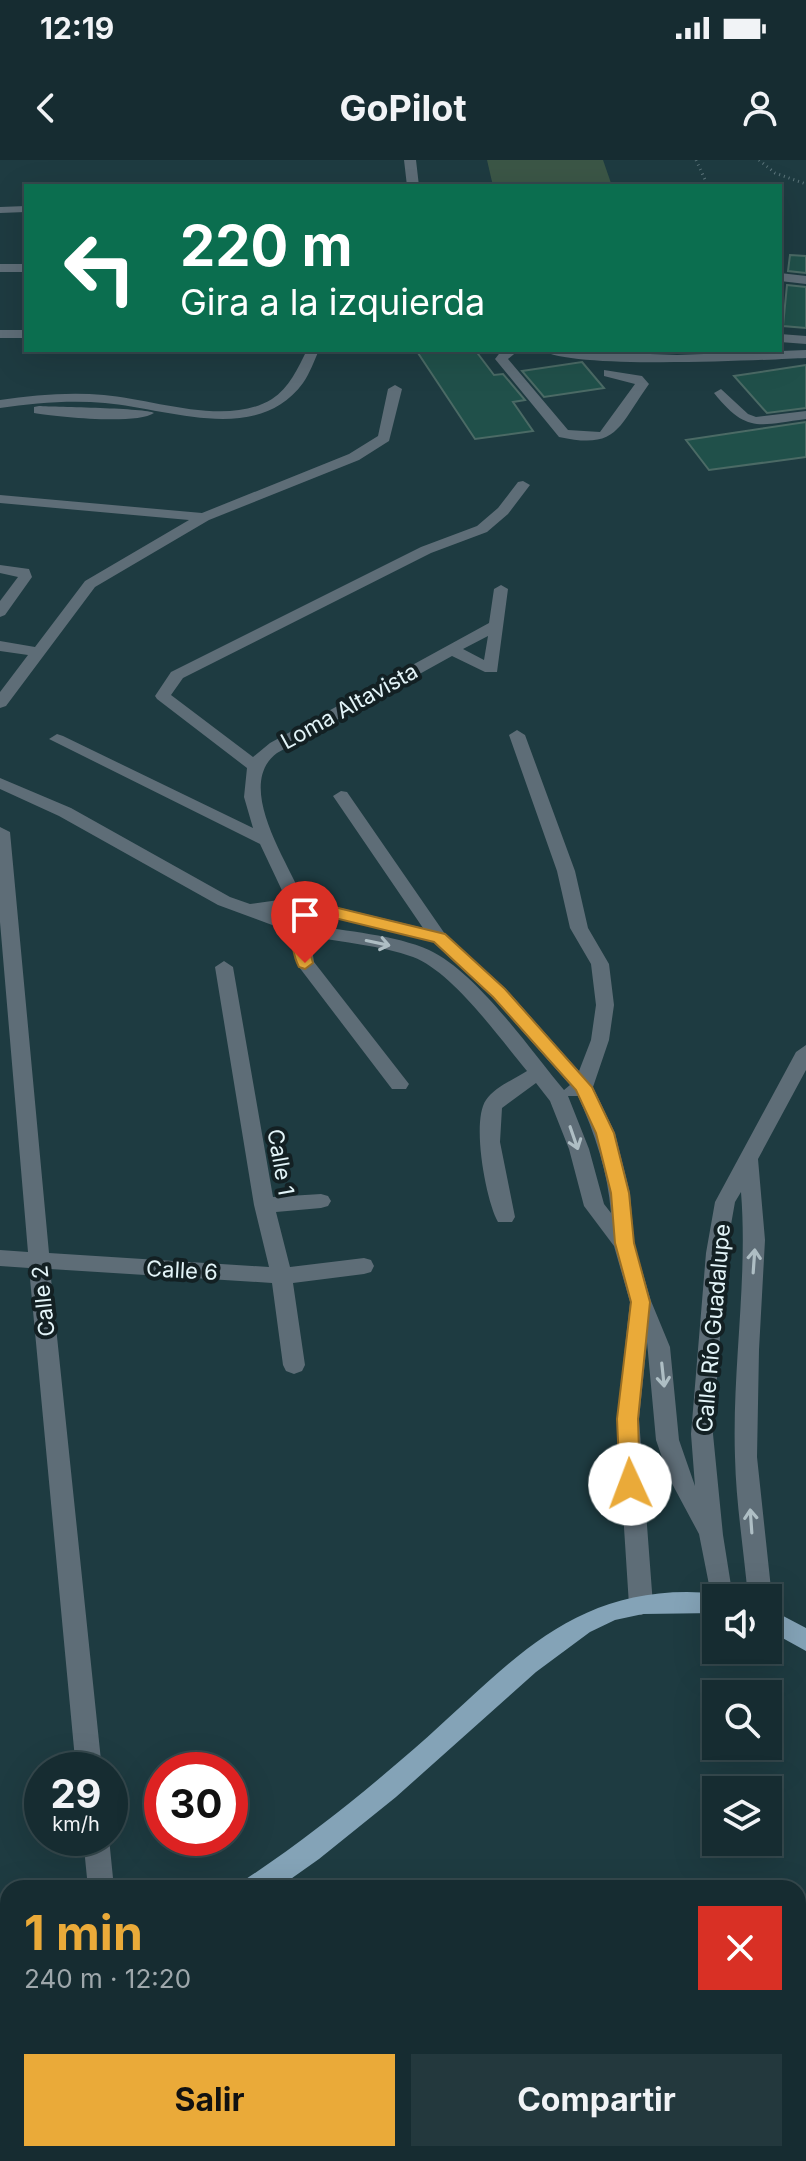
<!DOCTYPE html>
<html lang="es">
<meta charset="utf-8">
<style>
:root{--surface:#162c31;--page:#23383d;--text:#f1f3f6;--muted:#9ea7ab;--line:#35484d;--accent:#eaaa39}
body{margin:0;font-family:Inter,sans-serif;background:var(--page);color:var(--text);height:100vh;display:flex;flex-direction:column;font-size:30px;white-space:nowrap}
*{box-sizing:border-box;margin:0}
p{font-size:26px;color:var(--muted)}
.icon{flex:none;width:44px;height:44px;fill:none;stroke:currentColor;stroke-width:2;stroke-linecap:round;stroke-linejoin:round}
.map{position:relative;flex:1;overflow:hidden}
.drawer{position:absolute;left:0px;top:1720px;width:806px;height:282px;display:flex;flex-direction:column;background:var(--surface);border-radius:24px 24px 0 0;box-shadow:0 8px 32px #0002,0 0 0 2px var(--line)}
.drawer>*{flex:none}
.hud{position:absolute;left:24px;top:24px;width:758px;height:168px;border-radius:0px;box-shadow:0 8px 32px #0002,0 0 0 2px var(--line);background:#0b6e4f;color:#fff;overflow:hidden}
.buttons{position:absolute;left:702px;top:1424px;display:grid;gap:16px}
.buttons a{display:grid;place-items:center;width:80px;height:80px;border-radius:0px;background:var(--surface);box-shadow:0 8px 32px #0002,0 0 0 2px var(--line);font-size:40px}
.speed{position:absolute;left:24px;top:1592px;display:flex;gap:16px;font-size:40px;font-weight:700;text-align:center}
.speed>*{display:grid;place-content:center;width:104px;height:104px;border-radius:50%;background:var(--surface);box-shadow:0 8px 32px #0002,0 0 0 2px var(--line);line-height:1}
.speed small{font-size:20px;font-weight:400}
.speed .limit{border:12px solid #d22;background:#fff;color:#111}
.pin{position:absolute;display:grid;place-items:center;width:68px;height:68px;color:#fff;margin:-82px -34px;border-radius:50% 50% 50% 0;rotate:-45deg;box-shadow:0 0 8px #0007}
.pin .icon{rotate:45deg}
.me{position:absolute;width:88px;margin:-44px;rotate:358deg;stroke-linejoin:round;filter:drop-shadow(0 0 6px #0008)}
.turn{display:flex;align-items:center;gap:28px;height:168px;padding:0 24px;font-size:36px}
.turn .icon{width:104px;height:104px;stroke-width:2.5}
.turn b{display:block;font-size:56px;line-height:68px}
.round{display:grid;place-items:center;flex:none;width:84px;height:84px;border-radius:0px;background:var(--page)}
.head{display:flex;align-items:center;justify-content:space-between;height:136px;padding:0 24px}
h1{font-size:48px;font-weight:700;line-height:60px;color:var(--accent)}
.cta{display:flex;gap:16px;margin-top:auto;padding:16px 24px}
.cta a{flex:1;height:92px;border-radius:0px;background:var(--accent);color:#111;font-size:32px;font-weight:700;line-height:92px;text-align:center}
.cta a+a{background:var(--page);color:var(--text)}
.status{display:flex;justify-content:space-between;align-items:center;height:56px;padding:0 40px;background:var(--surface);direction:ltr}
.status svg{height:22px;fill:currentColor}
header{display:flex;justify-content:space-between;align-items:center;height:104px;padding:0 24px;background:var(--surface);font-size:36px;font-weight:700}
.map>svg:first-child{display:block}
.green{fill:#3b5646}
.building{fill:#20504a;stroke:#4b6a65;stroke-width:2}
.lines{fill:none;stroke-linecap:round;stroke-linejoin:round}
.path-far1{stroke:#5c757b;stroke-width:3;stroke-dasharray:1 4;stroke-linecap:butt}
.path{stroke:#5c757b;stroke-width:6;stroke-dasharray:3 8;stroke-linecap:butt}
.minor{fill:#5e6d77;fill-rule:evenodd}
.major{fill:#84a3b7;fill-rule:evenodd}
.oneway{stroke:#aebec4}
.route{fill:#eaaa39;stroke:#986e25;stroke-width:2}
.labels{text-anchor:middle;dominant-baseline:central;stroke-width:8;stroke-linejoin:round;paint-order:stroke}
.street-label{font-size:22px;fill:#e3f4f8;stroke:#132023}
</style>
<div class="status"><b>12:19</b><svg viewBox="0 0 49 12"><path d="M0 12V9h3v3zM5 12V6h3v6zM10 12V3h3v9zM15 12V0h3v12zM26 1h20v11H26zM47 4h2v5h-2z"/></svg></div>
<header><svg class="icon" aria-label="back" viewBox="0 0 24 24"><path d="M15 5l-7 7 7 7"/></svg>GoPilot<svg class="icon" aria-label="person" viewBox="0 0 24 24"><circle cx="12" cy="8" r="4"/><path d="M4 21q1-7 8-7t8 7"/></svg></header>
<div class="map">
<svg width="806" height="2001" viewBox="0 0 806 2001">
<rect width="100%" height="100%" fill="#1e3b41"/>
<path class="green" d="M487,0H603L612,26H493Z"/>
<path class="building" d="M790,95L806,96V113L788,111Z
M787,125L806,127V168L783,166Z
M416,190H475L494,215L503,214L525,240L513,242L533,271L475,279Z
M582,202L604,228L544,237L522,211Z
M806,205V248L767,253L734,216Z
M806,262V297L709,310L686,280Z"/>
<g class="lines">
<path class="path-far1" d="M696,0L708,26
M759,0L775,13L806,24"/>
<path class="path" d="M573,2001L583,1994"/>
<path class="minor" d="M404,0H416L419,26H407Z
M26,46V52L0,53V47Z
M0,104H26V112H0Z
M780,113L806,116V124L780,121Z
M0,170H26V178H0Z
M780,174L806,176V184L780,182Z
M307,190H319C314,201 310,213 303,223C257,286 167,248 105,243C70,240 34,243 0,248V240C34,235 69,232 104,235C153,239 227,267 272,239C289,228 298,208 307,190Z
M519,190L508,199L568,270L600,272L635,224L604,216V210L642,216L649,224C618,267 618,290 559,277L495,199L502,190Z
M542,190L677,195L806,190V198C762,200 570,210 542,190Z
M395,225L402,229L389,281L359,300L209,360L95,427L6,546L0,548V532L28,495L0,491V481L35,487L85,421L189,360L0,343V335L202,353L349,294L378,276L388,229Z
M721,229L748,254L756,257L806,251V259C759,265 747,274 714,233Z
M39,246C56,247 147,248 154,253C137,265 57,257 34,253V247Z
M523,321L530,325L508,354L487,372L431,393L183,518L171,535L253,597L270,583L489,463L494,429L501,425L508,429L497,512H485L452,496L277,593C234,625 288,702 303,739L423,768L333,636L341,631L347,632L445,774L506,829L579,911L591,880L596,845L591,804L570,768L557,711L509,575L517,570L525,575L575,711L588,768L609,804L614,845L609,880L593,927L615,973L630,1033L634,1083L651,1141L670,1187L679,1280L695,1326L691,1274L706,1093L715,1042L796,892L806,885V910L758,999L765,1080L759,1190L757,1297L772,1438L768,1445V1438H748C744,1391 736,1344 735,1297C732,1208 748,1120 741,1032L735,1042L726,1093L713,1274L723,1375L733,1438H716V1447L713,1445L699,1374L669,1318L656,1280L647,1182L639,1259L653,1445L649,1452L641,1455L633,1452L629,1445L617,1259L630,1142L614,1086L584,1046L569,989L550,941L536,923L502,948L500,982L515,1057L512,1062H498C486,1041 471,961 486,940C495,927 513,920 527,911C500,879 453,812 413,797C381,785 343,783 310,776L314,802L409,924L406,929H392L299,807L291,772L218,745L59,656L0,629V618L71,648L230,737L250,744L286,739L260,684L49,579L57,574L63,576L253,668L244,637L247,608L157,539L155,536L171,512L421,387L477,366L498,348L518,322ZM488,476L484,500L463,489ZM289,750L291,759L273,752ZM307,751L433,782L492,837L570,925L564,930C530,890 478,813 429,790C396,775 345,771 309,765ZM568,936H578C595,974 608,1012 611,1053L604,1044L589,989Z
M0,405L29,409L32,417L5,455L0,457V441L18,417L0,413Z
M0,667L10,672L49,1093L269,1107L254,1045L215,807L224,801L233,807L273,1037L321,1034L328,1036L331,1041L328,1046L321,1048L276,1052L290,1107L364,1098L371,1100L374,1106L371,1112L364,1114L293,1123L305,1205L302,1211L294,1214L286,1211L283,1205L272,1123L50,1109L102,1610H76L29,1108L0,1106V1090L28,1092L0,762Z
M83,1678H109L114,1728H88Z
M806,1855V1883L798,1884V1856Z
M8,1899V1929L0,1932V1902Z
M148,1994H176L177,2001H149Z
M483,1994H519L517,2001H481Z"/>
<path class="major" d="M687,1432L716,1433L726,1438H716V1453L643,1454L615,1460L590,1472L536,1512L396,1637L319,1699L278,1728H242L246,1719C305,1680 361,1635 415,1588C502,1513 562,1432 687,1432Z
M768,1448L806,1468V1491L768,1470Z
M8,1818V1846L0,1848V1820Z
M806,1912V1962L798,1965V1915Z
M770,1994L798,1993V1994L796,2001H768Z"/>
</g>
<defs><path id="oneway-shaft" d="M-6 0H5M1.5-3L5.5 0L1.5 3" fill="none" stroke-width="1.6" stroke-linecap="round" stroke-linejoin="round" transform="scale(2)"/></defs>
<g class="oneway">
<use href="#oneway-shaft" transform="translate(378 783) rotate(12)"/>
<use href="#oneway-shaft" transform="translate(574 978) rotate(71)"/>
<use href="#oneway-shaft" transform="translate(754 1101) rotate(-86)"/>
<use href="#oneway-shaft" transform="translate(663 1215) rotate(84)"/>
<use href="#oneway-shaft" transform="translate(751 1361) rotate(-94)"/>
</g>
<path class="route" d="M297,738L445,774L505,829L592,927L614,973L629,1033L634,1083L650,1142L638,1259L640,1324L637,1330L630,1332L623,1330L620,1324L617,1259L631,1142L615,1083L611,1033L596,973L576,930L493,837L434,782L306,751C310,769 307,786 313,803L305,809L299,807C289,788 293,765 289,743Z"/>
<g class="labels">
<g class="street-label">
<text transform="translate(349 546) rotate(-29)">Loma Altavista</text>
<text transform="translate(281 1002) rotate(80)">Calle 1</text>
<text transform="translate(182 1110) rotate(3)">Calle 6</text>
<text transform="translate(43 1141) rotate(-96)">Calle 2</text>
<text transform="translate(713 1168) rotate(-85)">Calle Río Guadalupe</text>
</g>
</g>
</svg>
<div class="buttons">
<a><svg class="icon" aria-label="sound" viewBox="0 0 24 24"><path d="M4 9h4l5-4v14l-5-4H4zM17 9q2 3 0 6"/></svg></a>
<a><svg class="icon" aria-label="search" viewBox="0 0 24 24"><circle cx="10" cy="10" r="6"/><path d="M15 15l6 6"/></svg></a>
<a><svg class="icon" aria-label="layers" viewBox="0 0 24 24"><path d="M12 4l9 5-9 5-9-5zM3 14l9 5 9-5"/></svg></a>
</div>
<div class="speed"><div>29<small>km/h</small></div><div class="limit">30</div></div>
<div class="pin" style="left:305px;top:803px;background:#d93025"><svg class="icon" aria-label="arrive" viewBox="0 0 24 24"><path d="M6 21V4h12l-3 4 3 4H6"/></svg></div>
<svg class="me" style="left:630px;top:1324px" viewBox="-20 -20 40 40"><circle r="19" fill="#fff"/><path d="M0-13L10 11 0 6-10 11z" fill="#eaaa39"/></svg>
<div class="hud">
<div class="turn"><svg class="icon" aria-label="left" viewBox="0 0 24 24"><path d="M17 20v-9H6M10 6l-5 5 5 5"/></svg><div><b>220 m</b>Gira a la izquierda</div></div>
</div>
<section class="drawer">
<div class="head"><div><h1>1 min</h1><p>240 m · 12:20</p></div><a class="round" style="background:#d93025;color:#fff"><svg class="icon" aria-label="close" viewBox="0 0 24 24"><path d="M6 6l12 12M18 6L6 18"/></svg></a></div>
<div class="cta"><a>Salir</a><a>Compartir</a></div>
</section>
</div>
